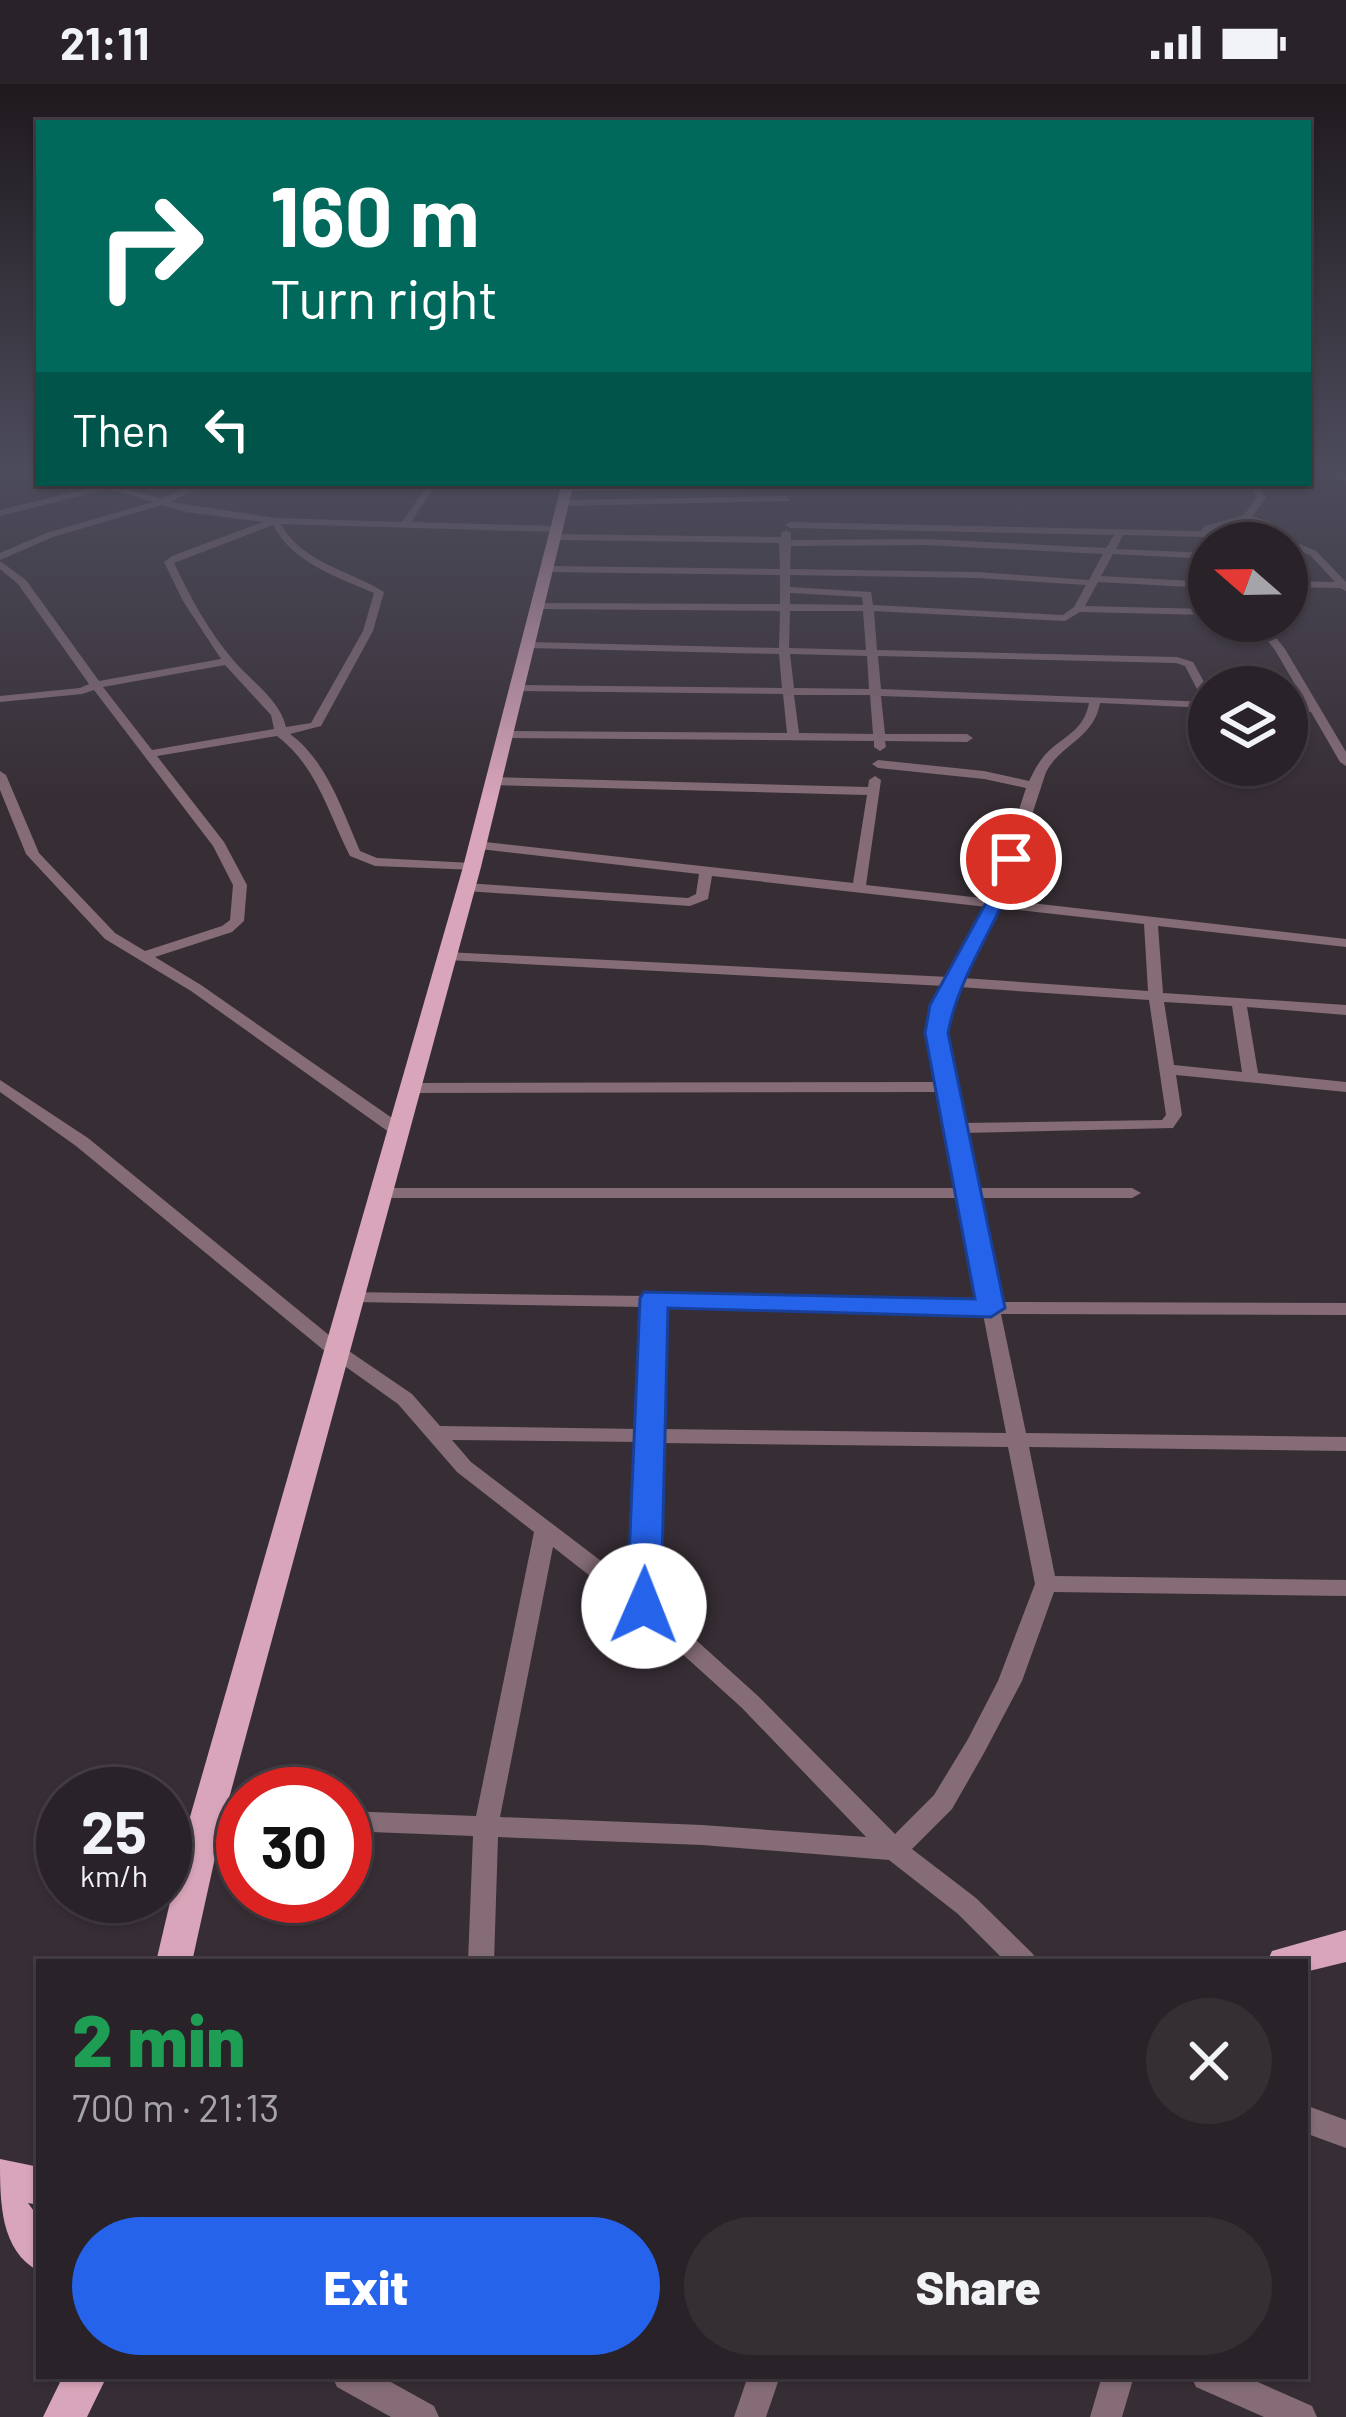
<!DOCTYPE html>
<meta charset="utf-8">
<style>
:root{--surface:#292228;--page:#352f34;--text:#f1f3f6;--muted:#a5a4a8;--line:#453f45;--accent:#2563eb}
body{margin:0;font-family:Barlow,sans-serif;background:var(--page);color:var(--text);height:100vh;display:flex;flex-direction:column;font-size:45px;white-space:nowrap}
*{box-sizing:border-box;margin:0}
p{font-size:39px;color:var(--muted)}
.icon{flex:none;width:66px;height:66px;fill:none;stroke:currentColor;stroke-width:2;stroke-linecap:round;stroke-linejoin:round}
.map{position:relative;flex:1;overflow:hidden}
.details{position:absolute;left:36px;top:1875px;width:1272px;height:420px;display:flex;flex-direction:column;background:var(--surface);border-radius:0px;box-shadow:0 3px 9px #0004,0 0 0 3px var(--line)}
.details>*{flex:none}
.guide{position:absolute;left:36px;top:36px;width:1275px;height:366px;border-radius:0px;box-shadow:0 3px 9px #0004,0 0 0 3px var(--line);background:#00695c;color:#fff;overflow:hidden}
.needle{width:78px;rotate:290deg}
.controls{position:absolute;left:1188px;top:438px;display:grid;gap:24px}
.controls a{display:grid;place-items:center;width:120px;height:120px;border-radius:50%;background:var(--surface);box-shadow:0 3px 9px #0004,0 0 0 3px var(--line);font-size:60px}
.speed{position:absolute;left:36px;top:1683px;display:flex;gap:24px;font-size:60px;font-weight:700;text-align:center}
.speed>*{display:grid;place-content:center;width:156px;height:156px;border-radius:50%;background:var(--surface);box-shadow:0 3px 9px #0004,0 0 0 3px var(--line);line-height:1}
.speed small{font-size:30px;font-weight:400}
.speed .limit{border:18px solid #d22;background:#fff;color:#111}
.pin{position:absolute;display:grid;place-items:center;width:102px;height:102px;color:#fff;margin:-51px;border:6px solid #fff;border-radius:50%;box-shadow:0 3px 12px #0007}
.me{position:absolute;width:132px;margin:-66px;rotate:1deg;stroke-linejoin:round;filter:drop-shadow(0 0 9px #0008)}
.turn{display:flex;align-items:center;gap:42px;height:252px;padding:0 36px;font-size:54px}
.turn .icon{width:156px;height:156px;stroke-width:2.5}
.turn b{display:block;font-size:84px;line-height:102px}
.then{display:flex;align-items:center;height:114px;padding:0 36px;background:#0003;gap:24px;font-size:45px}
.round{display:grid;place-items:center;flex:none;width:126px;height:126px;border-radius:63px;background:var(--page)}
.summary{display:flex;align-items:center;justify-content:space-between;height:204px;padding:0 36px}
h1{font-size:72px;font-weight:800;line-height:90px;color:#1e9e55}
.button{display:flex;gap:24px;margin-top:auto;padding:24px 36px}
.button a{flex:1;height:138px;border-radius:72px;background:var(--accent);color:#fff;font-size:48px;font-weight:800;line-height:138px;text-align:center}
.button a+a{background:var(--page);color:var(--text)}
.status{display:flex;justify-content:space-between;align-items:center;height:84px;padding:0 60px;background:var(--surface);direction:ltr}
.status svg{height:33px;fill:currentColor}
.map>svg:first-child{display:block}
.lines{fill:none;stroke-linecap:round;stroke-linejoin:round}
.minor{fill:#856c76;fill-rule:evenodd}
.major{fill:#d9a5ba;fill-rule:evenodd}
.route{fill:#2563eb;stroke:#184099;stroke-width:3}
</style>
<div class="status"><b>21:11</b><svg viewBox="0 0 49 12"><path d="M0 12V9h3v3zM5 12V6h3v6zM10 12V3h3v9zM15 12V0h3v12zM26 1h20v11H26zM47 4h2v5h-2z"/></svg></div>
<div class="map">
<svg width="1346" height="2333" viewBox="0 0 1346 2333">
<rect width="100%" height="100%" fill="#372e35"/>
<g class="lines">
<path class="minor" d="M1330,390L1346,391V397L1331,392Z
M92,399H105L161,415L197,399H208L171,418L275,434L402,438L429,399H437L411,438L557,442L562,445L557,448L281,440C302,479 349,486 384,508L373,547L321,642L290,650C327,677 342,726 360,767L377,774L472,779L479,783L477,786L375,782L350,772C328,729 317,682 277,652L157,672L224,758L247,801L244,837L232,848L155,873L201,901L405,1043L407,1047L405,1051H393L191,907L105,855L26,770L0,706V687L6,691L39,769L115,849L145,867L222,842L230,836L233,801L213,762L94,606L82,610L0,618V612L80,604L89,600L18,500L0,485V477L26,496L99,597L221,575L183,517L164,478L172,472L263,438L185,428L162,421L53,453L0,476V469L46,449L153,418L108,405L0,432V426L98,402ZM273,441C293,479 337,493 374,509L363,547L311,639L286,643C280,616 251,597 234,577C209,548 190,513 174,479ZM225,581L271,631L274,645L152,666L103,603Z
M879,399H1231L1227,402L567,407L563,404L567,401Z
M1248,399H1256L1266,413L1253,432L1272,439L1281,452L1316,467L1346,498V507L1340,504L1287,503V497L1335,498L1310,471L1287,462V459L1274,456C1258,431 1224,434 1204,453L1123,451L1116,465L1209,469V475L1113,470L1101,492L1209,498V504L1098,498L1085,522L1209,525V531L1080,528L1065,537L874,527L877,566L1177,573L1193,578L1208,605L1198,607L1185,582L1176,579L878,572L881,605L1209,618V624L1100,619C1094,654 1061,660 1046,688L1004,816L1346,855V863L1158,842L1163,909L1346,921V931L1247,923L1258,989L1346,998V1008L1176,991L1182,1031L1173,1044L964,1049L976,1104H1132L1141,1109L1132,1114H978L999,1218L1346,1219V1231L1001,1230L1026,1349L1346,1353V1367L1029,1363L1055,1492L1346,1496V1512L1054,1508L1022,1597L984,1669L952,1725L912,1765L976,1814L1033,1870L1037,1878H1006L958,1830L889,1776L702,1761L498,1753L494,1878H468L473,1752L345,1747V1727L476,1732L534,1448L457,1388L398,1320L332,1273L76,1062L0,1008V996L88,1054L346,1265L412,1310L440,1342L640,1345L644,1223L354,1218L347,1216L345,1212L347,1208L646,1212L654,1208L662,1212L980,1218L960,1114H382L373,1109L382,1104H958L940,1008L411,1009L403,1004L411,999L938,998C930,957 924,941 945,902L446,876L439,872L446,868L949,893L987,823L712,792L708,815L690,822L465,807L458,803L465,799L688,814L696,810L699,790L471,764L469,761L476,757L853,799L867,711L493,701L487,697L493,693L868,703L869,696L875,692L881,696L866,801L990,815L1026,704L984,695L878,684L872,680L878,676L984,687L1029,697C1035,685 1041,673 1052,664C1070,649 1084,644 1089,619L881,612L885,650H967L973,654L967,658L885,657L886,663L880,667L874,663V657L502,654L500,651L506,647L787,649L783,610L519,607L513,604L519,601L782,604L779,570L529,564L524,561L529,558L779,564L780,527L539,525L534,522L539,519L780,520V491L547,488L542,485L547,482L780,485L779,459L555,456L550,453L555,450L781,453V449L786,446L791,449V456L925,455L1106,464L1114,451L790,444L785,441L790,438L1201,447L1205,442L1244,431L1257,413ZM925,461L1103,470L1089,496L978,488L790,485L791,462ZM790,491L978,494L1086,501L1074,523L1063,531L873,521L871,508L790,503ZM790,509L862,513L863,521L790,520ZM790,527H863L866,566L789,564ZM790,570L867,572L869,605L794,604ZM794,611H870L873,650L799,649ZM1000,824L1144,840L1148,907L963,894ZM959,903L1149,916L1166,1031L1162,1036L962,1039L944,949L950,921ZM1164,918L1232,922L1242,988L1174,981ZM663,1224L983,1230L1006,1349L660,1345ZM452,1356L639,1358L634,1502L471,1378ZM659,1359L1008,1363L1035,1500L998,1597L968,1655L934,1711L895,1750L758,1612L655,1519ZM553,1463L636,1528L742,1624L866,1753L702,1741L500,1733Z
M787,412L790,417L563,422L559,419L563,416Z
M1252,537H1263L1285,565L1346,668V682L1340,678L1311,628L1287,627V621H1307L1275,566Z
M207,1723L243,1724V1744L198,1740L195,1733L198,1726Z
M1305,2021L1346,2036V2064L1305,2049Z
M332,2292H380L434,2322L439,2333H391L337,2303Z
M748,2292H780L766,2333H734Z
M1102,2292H1134L1122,2333H1090Z
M1191,2292H1244L1312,2322L1317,2333H1264L1196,2303Z"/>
<path class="major" d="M562,399H574L481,783L224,1733L192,1878H156L190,1733L463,783Z
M1346,1846V1878L1305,1888V1878H1267L1272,1867Z
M0,2075L39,2083V2121L28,2119L39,2134V2187C0,2167 0,2118 0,2075Z
M63,2292H107L87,2333H43Z"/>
</g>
<linearGradient id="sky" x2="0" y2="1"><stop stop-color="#1e191d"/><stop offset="0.54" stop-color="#4d4c5c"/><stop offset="1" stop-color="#4d4c5c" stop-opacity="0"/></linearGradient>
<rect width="1346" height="716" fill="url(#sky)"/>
<path class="route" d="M1011,769L1021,775C1002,834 959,888 948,949L1005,1224L991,1233L668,1224L661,1522L656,1531L644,1535L632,1531L627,1522L640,1214L644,1208L975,1215L925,949L930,921L986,819L1001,775Z"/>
</svg>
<div class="controls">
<a><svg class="needle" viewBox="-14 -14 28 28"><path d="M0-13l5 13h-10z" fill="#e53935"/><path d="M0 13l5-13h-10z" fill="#a5a4a8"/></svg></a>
<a><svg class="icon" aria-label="layers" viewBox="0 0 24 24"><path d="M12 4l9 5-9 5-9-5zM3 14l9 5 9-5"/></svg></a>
</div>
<div class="speed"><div>25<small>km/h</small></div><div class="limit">30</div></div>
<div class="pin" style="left:1011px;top:775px;background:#d93025"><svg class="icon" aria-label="arrive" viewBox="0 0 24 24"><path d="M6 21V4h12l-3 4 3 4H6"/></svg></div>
<svg class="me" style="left:644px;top:1522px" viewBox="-20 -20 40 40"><circle r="19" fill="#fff"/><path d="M0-13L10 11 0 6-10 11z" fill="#2563eb"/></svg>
<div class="guide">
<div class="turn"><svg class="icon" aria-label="right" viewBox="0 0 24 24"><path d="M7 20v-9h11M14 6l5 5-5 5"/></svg><div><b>160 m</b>Turn right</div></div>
<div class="then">Then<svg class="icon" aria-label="left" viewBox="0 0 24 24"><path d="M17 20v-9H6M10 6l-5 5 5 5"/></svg></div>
</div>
<section class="details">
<div class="summary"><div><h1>2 min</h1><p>700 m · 21:13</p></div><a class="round"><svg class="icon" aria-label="close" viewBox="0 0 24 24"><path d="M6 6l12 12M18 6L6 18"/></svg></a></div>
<div class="button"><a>Exit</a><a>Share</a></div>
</section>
</div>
